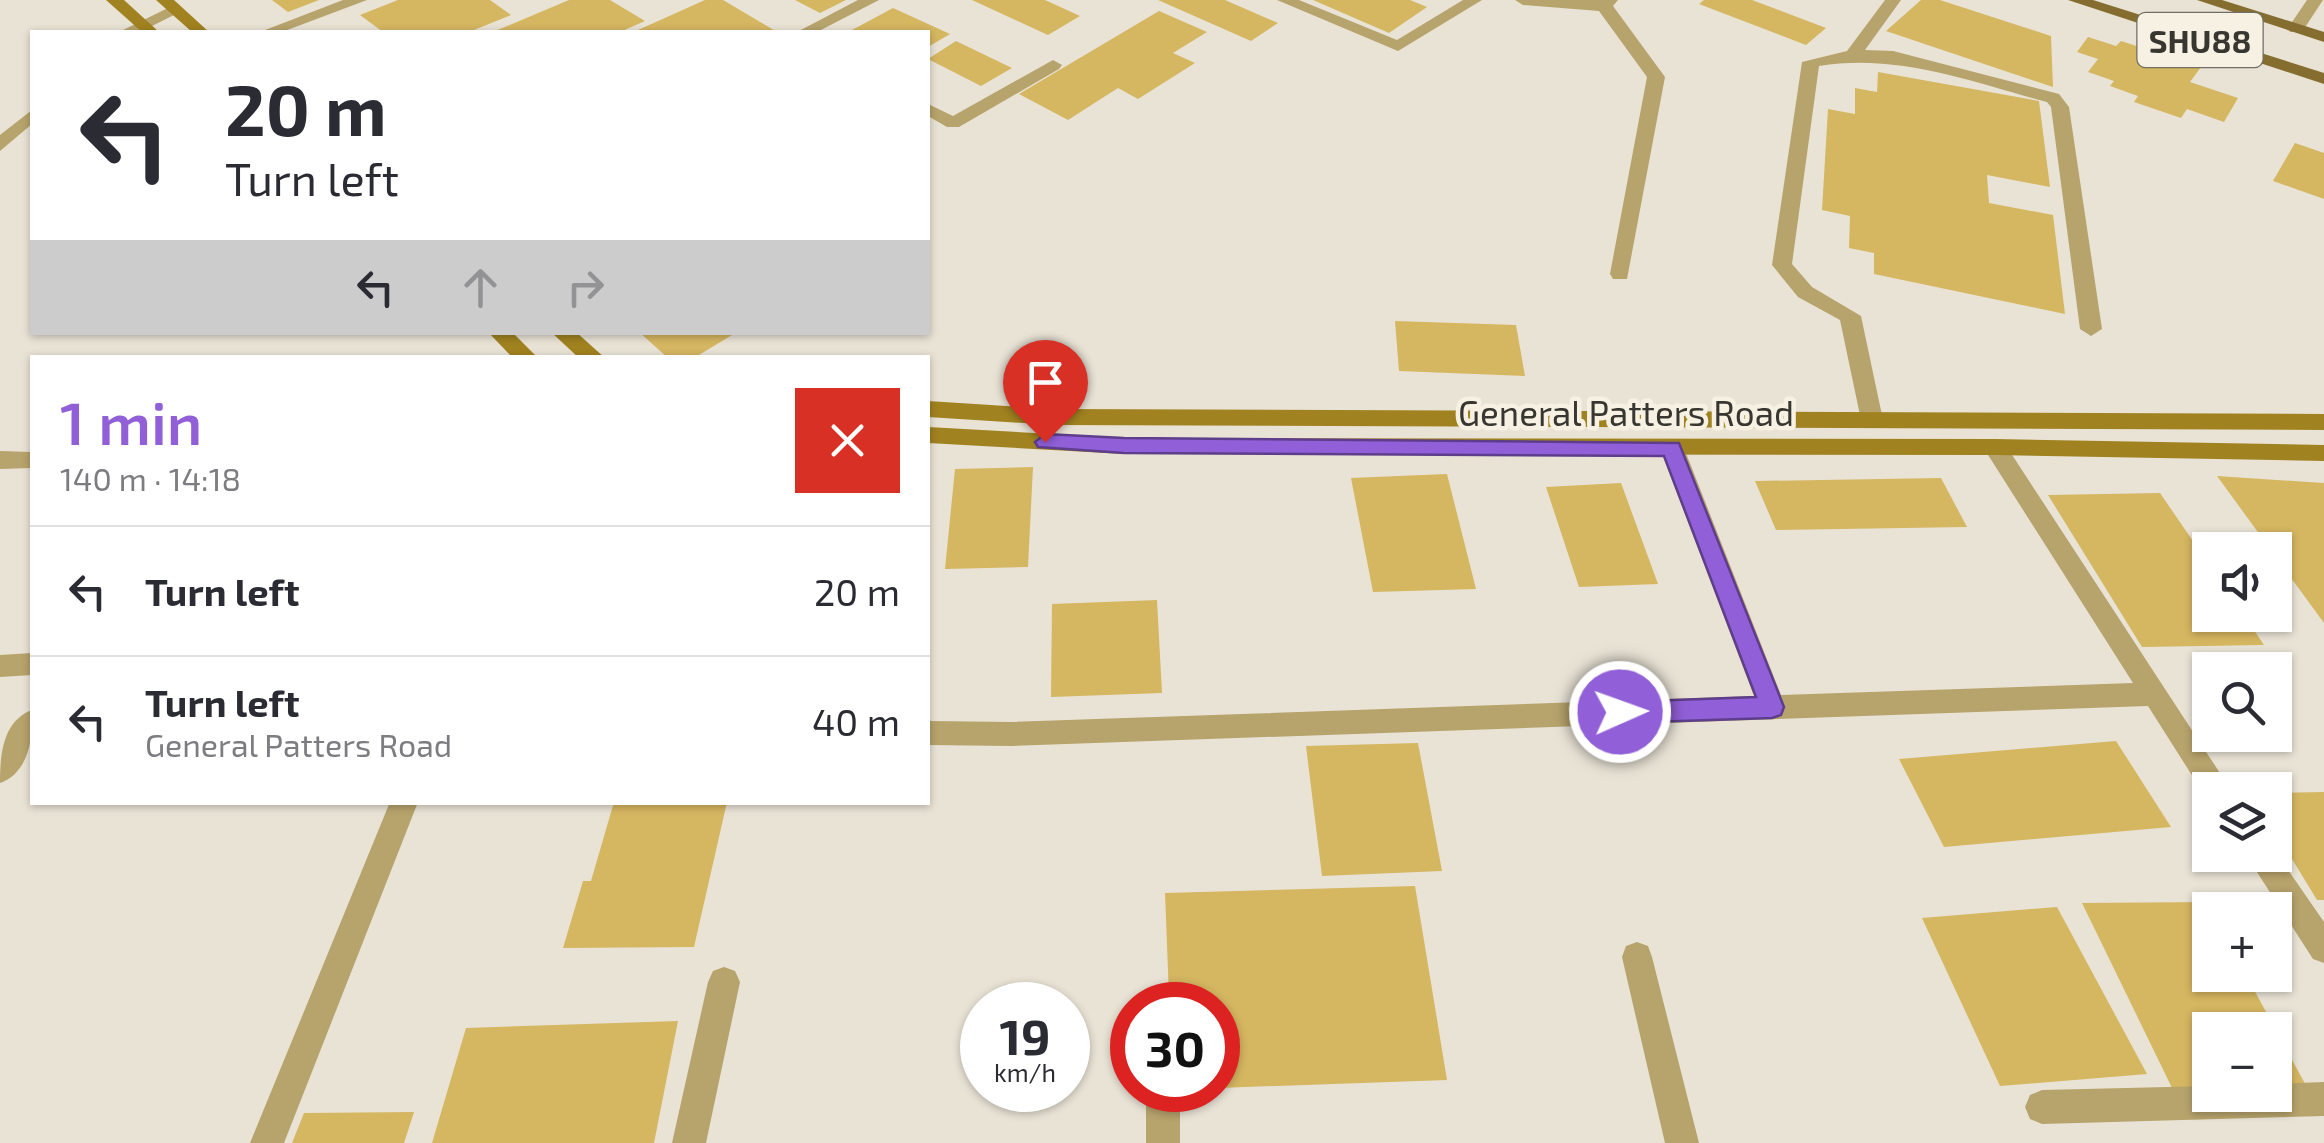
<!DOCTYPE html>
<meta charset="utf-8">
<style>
:root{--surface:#fff;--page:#f2f2f3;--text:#2b2b33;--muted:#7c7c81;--line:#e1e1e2;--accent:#915fd8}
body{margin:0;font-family:"Exo 2",sans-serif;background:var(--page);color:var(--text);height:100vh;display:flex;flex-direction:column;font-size:38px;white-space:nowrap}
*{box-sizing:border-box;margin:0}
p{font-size:32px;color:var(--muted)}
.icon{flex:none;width:55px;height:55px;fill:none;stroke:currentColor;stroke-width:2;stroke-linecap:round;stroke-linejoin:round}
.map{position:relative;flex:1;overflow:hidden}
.details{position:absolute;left:30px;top:355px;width:900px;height:450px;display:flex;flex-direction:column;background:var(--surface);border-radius:0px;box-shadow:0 2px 8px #0004}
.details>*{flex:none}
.guide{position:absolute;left:30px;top:30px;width:900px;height:305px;border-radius:0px;box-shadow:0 2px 8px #0004;background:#fff;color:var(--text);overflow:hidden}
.tools{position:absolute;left:2192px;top:532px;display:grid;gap:20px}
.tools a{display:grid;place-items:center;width:100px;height:100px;border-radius:0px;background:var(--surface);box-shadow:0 2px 8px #0004;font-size:50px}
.speed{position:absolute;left:960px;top:982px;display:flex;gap:20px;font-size:50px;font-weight:700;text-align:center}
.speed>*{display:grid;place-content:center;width:130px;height:130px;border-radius:50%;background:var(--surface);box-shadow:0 2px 8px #0004;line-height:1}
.speed small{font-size:25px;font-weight:400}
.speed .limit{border:15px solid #d22;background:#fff;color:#111}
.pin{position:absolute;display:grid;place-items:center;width:85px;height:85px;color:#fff;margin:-102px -42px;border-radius:50% 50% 50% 0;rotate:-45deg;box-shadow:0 0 10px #0007}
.pin .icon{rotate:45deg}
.me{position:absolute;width:110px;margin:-55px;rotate:88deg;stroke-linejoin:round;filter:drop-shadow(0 0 8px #0008)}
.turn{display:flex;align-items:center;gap:35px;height:210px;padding:0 30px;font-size:45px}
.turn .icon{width:130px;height:130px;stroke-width:2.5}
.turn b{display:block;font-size:70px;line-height:85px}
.lanes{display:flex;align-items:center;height:95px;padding:0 30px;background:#0003;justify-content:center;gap:50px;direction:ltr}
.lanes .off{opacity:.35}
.round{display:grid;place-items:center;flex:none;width:105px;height:105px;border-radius:0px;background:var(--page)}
.summary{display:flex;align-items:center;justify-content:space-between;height:170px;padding:0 30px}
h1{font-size:60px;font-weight:600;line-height:75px;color:var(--accent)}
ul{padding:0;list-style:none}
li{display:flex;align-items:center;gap:30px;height:130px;padding:0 30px;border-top:2px solid var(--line)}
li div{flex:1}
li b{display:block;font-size:38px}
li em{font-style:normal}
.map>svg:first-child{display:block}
.building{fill:#d5b661}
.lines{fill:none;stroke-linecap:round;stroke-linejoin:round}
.lane{fill:#b7a36c;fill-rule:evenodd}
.street{fill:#b7a36c;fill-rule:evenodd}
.secondary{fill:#a18220;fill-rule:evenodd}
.primary{fill:#846d2e;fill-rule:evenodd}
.route{fill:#915fd8;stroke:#5e3e8c;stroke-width:2.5}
.labels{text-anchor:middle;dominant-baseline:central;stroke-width:9;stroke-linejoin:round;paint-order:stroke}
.shield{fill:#f6f1e2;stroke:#716e65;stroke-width:2.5}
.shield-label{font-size:32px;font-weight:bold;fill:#383630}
.street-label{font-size:35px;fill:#383630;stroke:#f6f1e2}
</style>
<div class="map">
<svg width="2324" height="1143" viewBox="0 0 2324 1143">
<rect width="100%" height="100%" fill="#e9e3d5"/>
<path class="building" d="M272,0H319L288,12Z
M398,0H490L511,15L469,32H383L360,15Z
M569,0H610L645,21L620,32H493Z
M705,0H723L777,32L638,30Z
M795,0H846L820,13Z
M972,0H1045L1080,16L1048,35Z
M1158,0H1225L1278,23L1251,41Z
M1313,0H1410L1427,7L1389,33Z
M1704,0H1752L1826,28L1806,45L1699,4Z
M1921,0H1940L2051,36L2053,87L1886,31Z
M893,8L950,34L928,47V32L852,30Z
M1159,11L1207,32L1173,53L1195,63L1138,99L1118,88L1068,120L1019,94Z
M2088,37L2116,46L2121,41L2201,67L2190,82L2238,98L2224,122L2187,109L2181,118L2134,102L2138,96L2110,86L2114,81L2088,72L2098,59L2077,52Z
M956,41L1012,68L981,86L928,59Z
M1878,72L2039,101L2050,187L1987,175L1989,203L2053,215L2065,314L1874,274V253L1849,248L1850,216L1822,210L1828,109L1855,114V88L1877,92Z
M2295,143L2324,153V199L2273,181Z
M1395,321L1516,325L1525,376L1399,371Z
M639,332H737L694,358H668Z
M1033,467L1028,567L945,569L955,469Z
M1447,474L1476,589L1373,592L1351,478Z
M2217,476L2324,483V623L2275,556V550H2271Z
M1941,478L1967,527L1776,530L1755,481Z
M1621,483L1658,584L1579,587L1546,487Z
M2160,493L2210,566V615H2244L2264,645L2142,647L2048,495Z
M1157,600L1162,693L1051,697L1052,604Z
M2116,741L2171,827L1944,847L1899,759Z
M1418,743L1442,871L1322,876L1306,746Z
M2324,792V900H2317L2275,831V793Z
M614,802H727L694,947L563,948L583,881H591Z
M1415,886L1447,1080L1218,1088V1005H1209L1208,995L1169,997L1165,893Z
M2206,902L2210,909V975H2246L2309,1091L2275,1092V1030H2210V1092H2174L2082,903Z
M2057,907L2147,1074L2000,1086L1922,918Z
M678,1021L654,1143H432L466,1028Z
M414,1112L404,1143H292L304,1113Z"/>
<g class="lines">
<path class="lane" d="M343,0H367L282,32H260Z
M1277,0H1299L1397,40L1463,0H1482L1398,51Z
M1515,0H1618L1613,6L1665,77L1627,279H1613L1610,274L1647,77L1599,11L1523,5Z
M2307,0H2323L2302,32H2290L2288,28Z
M170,7L184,10L140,32H119Z
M32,110V124L0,151V135Z
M2324,1082V1116L2042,1124L2030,1119L2025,1107L2030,1095L2042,1090L2210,1086V1095H2275V1084Z"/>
<path class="street" d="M858,0H879L817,32H797Z
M1885,0H1901L1865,50L1893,51L2059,94L2069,107L2102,329L2091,336L2080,329L2051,107L2047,102C1971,82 1898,53 1819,66L1792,264L1812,287L1861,316L1883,420L1872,428L1861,420L1840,320L1798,297L1772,265L1802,62L1847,51Z
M1053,60L1062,65L1059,69L959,127H947L928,116V104L953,116Z
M1995,439L2003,441L2231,790H2210V800L2207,799L2148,706L1012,746L928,745V721L1012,722L1754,696L1660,448L1672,440L1684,448L1781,695L2133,683L1983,447Z
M0,451L32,452V468L0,469Z
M32,653V675L0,677V655Z
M32,710C34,736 29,773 0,783C0,757 2,721 32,710Z
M390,802H418L284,1143H250Z
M2275,851L2324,922V963L2313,959L2246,855H2275Z
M1637,942L1648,946L1652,957L1699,1143H1665L1622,957L1626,946Z
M724,967L735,971L740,982L706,1143H672L708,982L713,971Z
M1146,1090H1180V1143H1146Z"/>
<path class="secondary" d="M106,0H124L159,32H142Z
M156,0H174L209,32H192Z
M488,332H512L538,358H513Z
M551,332H576L605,358H579Z
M928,401L1054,409L2324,414V430L1054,425L928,417Z
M928,427L1124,438L1995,439L2324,445V461L1995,455L1124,454L928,443Z"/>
<path class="primary" d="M2068,0H2093L2324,73V84Z
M2197,0H2222L2324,32V42Z"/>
</g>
<path class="route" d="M1045,434L1124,438L1679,443L1784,707L1781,715L1772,718L1620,723L1611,720L1608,712L1611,705L1620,702L1756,697L1664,456L1124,453L1038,447L1035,442Z"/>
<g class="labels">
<rect class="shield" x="2137.5" y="13" width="125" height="54" rx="8"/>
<g class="shield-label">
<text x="2200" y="40">SHU88</text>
</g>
<g class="street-label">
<text x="1626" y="412">General Patters Road</text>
</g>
</g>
</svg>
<div class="tools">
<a><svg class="icon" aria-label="sound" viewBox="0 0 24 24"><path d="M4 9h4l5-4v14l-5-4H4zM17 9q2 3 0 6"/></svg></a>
<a><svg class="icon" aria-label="search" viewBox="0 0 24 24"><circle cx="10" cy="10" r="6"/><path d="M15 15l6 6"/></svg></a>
<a><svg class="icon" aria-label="layers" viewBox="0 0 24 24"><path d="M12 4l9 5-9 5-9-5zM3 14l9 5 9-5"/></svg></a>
<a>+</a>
<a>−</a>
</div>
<div class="speed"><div>19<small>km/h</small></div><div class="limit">30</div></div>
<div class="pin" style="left:1045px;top:442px;background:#d93025"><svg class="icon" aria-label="arrive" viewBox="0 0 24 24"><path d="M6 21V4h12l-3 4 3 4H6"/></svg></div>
<svg class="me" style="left:1620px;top:712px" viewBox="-20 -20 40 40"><circle r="17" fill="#915fd8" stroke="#fff" stroke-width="3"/><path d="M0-11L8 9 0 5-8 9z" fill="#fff"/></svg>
<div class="guide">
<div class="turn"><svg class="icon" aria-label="left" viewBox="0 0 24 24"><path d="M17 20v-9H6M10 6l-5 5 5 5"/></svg><div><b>20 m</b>Turn left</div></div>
<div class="lanes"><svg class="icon" aria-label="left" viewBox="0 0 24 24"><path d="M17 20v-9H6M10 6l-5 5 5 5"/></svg><svg class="icon off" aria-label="ahead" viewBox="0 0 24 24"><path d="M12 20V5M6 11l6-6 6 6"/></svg><svg class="icon off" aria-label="right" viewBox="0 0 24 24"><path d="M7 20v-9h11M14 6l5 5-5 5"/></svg></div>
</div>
<section class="details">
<div class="summary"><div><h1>1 min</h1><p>140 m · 14:18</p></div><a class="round" style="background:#d93025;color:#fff"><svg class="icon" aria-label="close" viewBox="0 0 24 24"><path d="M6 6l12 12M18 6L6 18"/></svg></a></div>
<ul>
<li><svg class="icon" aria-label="left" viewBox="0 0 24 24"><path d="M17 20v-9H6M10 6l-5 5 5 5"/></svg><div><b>Turn left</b></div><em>20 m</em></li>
<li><svg class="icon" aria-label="left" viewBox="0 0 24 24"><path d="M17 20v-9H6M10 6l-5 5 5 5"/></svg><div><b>Turn left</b><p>General Patters Road</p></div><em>40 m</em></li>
</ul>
</section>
</div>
